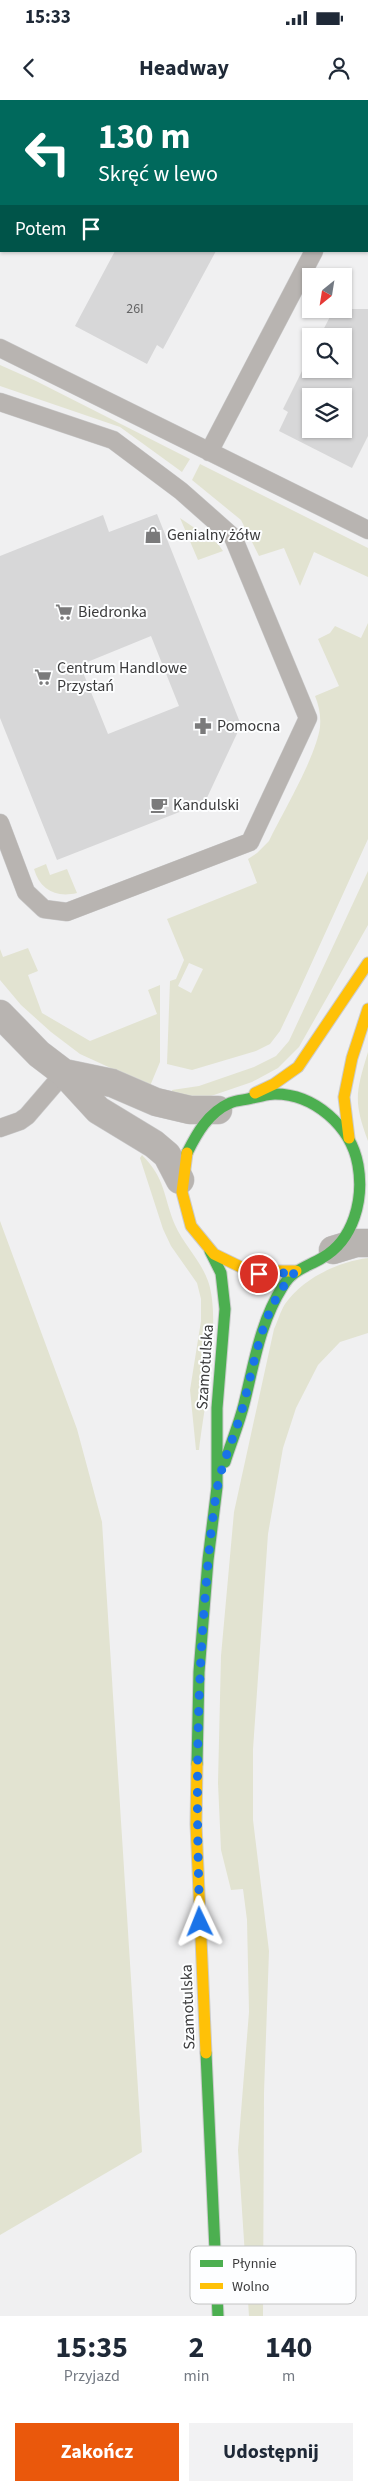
<!DOCTYPE html>
<html lang="pl">
<meta charset="utf-8">
<style>
:root{--surface:#fff;--page:#f2f2f3;--text:#1f2937;--muted:#747a83;--accent:#ea580c}
body{margin:0;font-family:"Source Sans 3",sans-serif;background:var(--page);color:var(--text);height:100vh;display:flex;flex-direction:column;font-size:19px;white-space:nowrap}
*{box-sizing:border-box;margin:0}
p{font-size:16px;color:var(--muted)}
.icon{flex:none;width:28px;height:28px;fill:none;stroke:currentColor;stroke-width:2;stroke-linecap:round;stroke-linejoin:round}
.map{position:relative;height:2216px;overflow:hidden}
.drawer{display:flex;flex-direction:column;background:var(--surface);flex:1}
.drawer>*{flex:none}
.hud{position:absolute;left:0px;top:0px;width:369px;height:152px;box-shadow:0 1px 4px #0004;background:#00695c;color:#fff;overflow:hidden}
.needle{width:32px;rotate:210deg}
.buttons{position:absolute;left:302px;top:168px;display:grid;gap:10px}
.buttons a{display:grid;place-items:center;width:50px;height:50px;border-radius:0px;background:var(--surface);box-shadow:0 1px 4px #0004;font-size:25px}
.pin{position:absolute;display:grid;place-items:center;width:42px;height:42px;color:#fff;margin:-21px;border:2px solid #fff;border-radius:50%;box-shadow:0 1px 5px #0007}
.me{position:absolute;width:55px;margin:-28px;rotate:358deg;stroke-linejoin:round;filter:drop-shadow(0 0 4px #0008)}
.turn{display:flex;align-items:center;gap:18px;height:105px;padding:0 15px;font-size:22px}
.turn .icon{width:65px;height:65px;stroke-width:2.5}
.turn b{display:block;font-size:35px;line-height:42px}
.then{display:flex;align-items:center;height:48px;padding:0 15px;background:#0003;gap:10px;font-size:19px}
.eta{display:flex;justify-content:space-evenly;align-items:center;height:85px;text-align:center}
.eta b{font-size:30px;font-weight:700;line-height:35px}
.button{display:flex;gap:10px;margin-top:auto;padding:10px 15px}
.button a{flex:1;height:58px;border-radius:0px;background:var(--accent);color:#fff;font-size:20px;font-weight:700;line-height:58px;text-align:center}
.button a+a{background:var(--page);color:var(--text)}
.status{display:flex;justify-content:space-between;align-items:center;height:35px;padding:0 25px;background:var(--surface);direction:ltr}
.status svg{height:14px;fill:currentColor}
header{display:flex;justify-content:space-between;align-items:center;height:65px;padding:0 15px;background:var(--surface);font-size:22px;font-weight:700}
.map>svg:first-child{display:block}
.green{fill:#e2e3d1;fill-rule:evenodd}
.building{fill:#d7d7d8;fill-rule:evenodd}
.lines{fill:none;stroke-linecap:round;stroke-linejoin:round}
.lane-casing{stroke:#cccccd;stroke-width:19}
.street-casing{stroke:#cccccd;stroke-width:29}
.fast-casing{stroke:#cccccd;stroke-width:13}
.slow-casing{stroke:#cccccd;stroke-width:13}
.lane{stroke:#b8b4b1;stroke-width:18}
.street{stroke:#b8b4b1;stroke-width:28}
.fast{stroke:#4caf50;stroke-width:11}
.slow{stroke:#ffc107;stroke-width:11}
.route{stroke:#1a73e8;stroke-width:9;stroke-dasharray:0 16.2}
.labels{text-anchor:middle;dominant-baseline:central;stroke-width:4;stroke-linejoin:round;paint-order:stroke}
.number-label{font-size:14px;fill:#646465}
.poi-label{font-size:16px;fill:#3b3b3c;stroke:#fdfeff;text-anchor:start}
.street-label{font-size:16px;fill:#3b3b3c;stroke:#fdfeff}
.key{fill:#fdfeff;stroke:#c3c4c4;stroke-width:1}
.key-label{font-size:14px;fill:#3b3b3c}
</style>
<div class="status"><b>15:33</b><svg viewBox="0 0 49 12"><path d="M0 12V9h3v3zM5 12V6h3v6zM10 12V3h3v9zM15 12V0h3v12zM26 1h20v11H26zM47 4h2v5h-2z"/></svg></div>
<header><svg class="icon" aria-label="back" viewBox="0 0 24 24"><path d="M15 5l-7 7 7 7"/></svg>Headway<svg class="icon" aria-label="person" viewBox="0 0 24 24"><circle cx="12" cy="8" r="4"/><path d="M4 21q1-7 8-7t8 7"/></svg></header>
<div class="map">
<svg width="368" height="2216" viewBox="0 0 368 2216">
<rect width="100%" height="100%" fill="#f0f0f1"/>
<path class="green" d="M0,265L36,281L190,359L182,372L120,327L0,286Z
M200,364L368,448V477L314,452L300,486L284,448L259,456L241,420L192,380Z
M180,418L218,444L223,451L198,460Z
M368,523V739L298,893L280,931L270,944L256,951L192,970L167,964L170,881L176,879L184,860L167,819L257,783L248,759L257,753L269,741C283,712 316,657 320,627C321,615 319,606 315,596L339,586L318,539L330,533L335,526L361,538ZM189,863L203,869L191,893L178,886Z
M46,764L50,775L67,769L77,793C56,798 40,790 34,769Z
M368,771V825L299,947L278,968L252,982L211,996L188,998L172,996V990L199,986L254,967L276,956L289,941Z
M28,848L38,871L28,875L42,913L90,941L157,914L148,890L160,885V962L150,986L80,954L51,932L21,905L0,880V849L3,857Z
M368,952V1041C353,1001 356,992 368,952Z
M142,1055C166,1079 163,1096 175,1125C184,1145 201,1161 208,1181C222,1220 204,1307 199,1350H196L190,1290L201,1221V1199L197,1183L171,1146L163,1129L140,1058Z
M0,1121L77,1329L102,1422L142,2052L0,2135Z
M368,1158V1233L340,1242L318,1265L296,1308L283,1348L268,1434L253,1649V1720L269,1851L264,1993L263,2216H249L238,2050L249,1912L247,1820L243,1789L231,1790L221,1750L218,1683L221,1556L234,1412L274,1229C278,1221 280,1212 285,1204C303,1178 338,1162 368,1158Z"/>
<path class="building" d="M115,151H216L163,249L157,245L147,264L75,226Z
M334,209H368V336L352,368L279,331L288,312L283,309L311,253V269H344V236H320ZM311,296H344V329H311Z
M157,414L241,625L205,702L57,760L0,618V456L103,415L109,432ZM151,536L179,606L108,634L80,565Z"/>
<g class="lines">
<g class="lane-casing">
<path id="lane" d="M368,47V46
M0,248L368,430
M0,302L113,340L181,391L233,437L308,618L250,742L67,812L44,809L26,792L0,723
M209,352L314,151
M0,1028L20,1021L27,1016L64,973"/>
</g>
<g class="street-casing">
<path id="street" d="M0,914L39,954L64,973L98,1010L154,1044L167,1055L180,1080
M64,973L112,983L156,1002L190,1010H218
M333,1150L356,1143H368"/>
</g>
<g class="fast-casing">
<path id="fast" d="M187,1053C197,1033 208,1013 230,1003C236,1000 246,1000 252,998C260,997 267,994 275,994C314,994 351,1026 358,1065C364,1099 354,1140 322,1158C307,1167 292,1170 283,1186C260,1222 254,1264 244,1304C239,1324 231,1343 225,1362
M197,1664L199,1572L208,1460L217,1387V1308L225,1209L221,1173L210,1151
M206,1953L218,2216"/>
</g>
<g class="slow-casing">
<path id="slow" d="M255,993L274,984L298,967L368,863
M349,1038L344,997L352,958L368,909
M187,1053L182,1092L191,1126L214,1154L249,1171H296
M197,1664L196,1724L206,1953"/>
</g>
<use href="#lane" class="lane"/>
<use href="#street" class="street"/>
<use href="#fast" class="fast"/>
<use href="#slow" class="slow"/>
</g>
<g class="lines">
<path class="route" d="M200,1822C196,1714 196,1607 205,1498C208,1462 211,1425 217,1389C222,1361 236,1334 243,1306C256,1259 261,1208 296,1171L278,1174H259"/>
</g>
<defs>
<g id="shop-bare" transform="scale(1.35)"><path d="M-5-2.5h2.3a2.7 3.5 0 0 1 5.4 0H5L5.5 6h-11ZM-1.5-2.5h3a1.5 2.3 0 0 0-3 0Z" fill="#7a7a7b" stroke="#fdfeff" stroke-width="2.5" paint-order="stroke"/></g>
<g id="supermarket-bare" transform="scale(1.35)"><path d="M-6-5.5h2.5l.6 2H6L4.5 2H-2.5L-4.4-4H-6ZM-1.5 3.2a1.3 1.3 0 1 0 .1 0ZM3 3.2a1.3 1.3 0 1 0 .1 0Z" fill="#7a7a7b" stroke="#fdfeff" stroke-width="2.5" paint-order="stroke"/></g>
<g id="pharmacy-bare" transform="scale(1.35)"><path d="M-2-6h4v4h4v4h-4v4h-4v-4h-4v-4h4Z" fill="#7a7a7b" stroke="#fdfeff" stroke-width="2.5" paint-order="stroke"/></g>
<g id="cafe-bare" transform="scale(1.35)"><path d="M-5.5-4.5H6V0H3Q3 3.5 0 3.5H-2.5Q-5.5 3.5-5.5 0ZM3-3.2v2h1.7v-2ZM-6 4.5H4V6H-6Z" fill="#7a7a7b" stroke="#fdfeff" stroke-width="2.5" paint-order="stroke"/></g>
</defs>
<g fill-rule="evenodd">
<use href="#shop-bare" x="153" y="435"/>
<use href="#supermarket-bare" x="64" y="512"/>
<use href="#supermarket-bare" x="43" y="577"/>
<use href="#pharmacy-bare" x="203" y="626"/>
<use href="#cafe-bare" x="159" y="705"/>
</g>
<g class="labels">
<g class="number-label">
<text x="135" y="209">26I</text>
</g>
<g class="poi-label">
<text x="167" y="435">Genialny żółw</text>
<text x="78" y="512">Biedronka</text>
<text x="57" y="568">Centrum Handlowe<tspan x="57" dy="18">Przystań</tspan></text>
<text x="217" y="626">Pomocna</text>
<text x="173" y="705">Kandulski</text>
</g>
<g class="street-label">
<text transform="translate(205 1267) rotate(-86)">Szamotulska</text>
<text transform="translate(188 1907) rotate(-92)">Szamotulska</text>
</g>
</g>
<rect x="190" y="2146" width="166" height="58" rx="8" class="key"/>
<rect x="200" y="2160" width="23" height="7" fill="#4caf50"/>
<rect x="200" y="2183" width="23" height="6" fill="#ffc107"/>
<g class="key-label">
<text x="232" y="2168">Płynnie</text>
<text x="232" y="2191">Wolno</text>
</g>
</svg>
<div class="buttons">
<a><svg class="needle" viewBox="-14 -14 28 28"><path d="M0-13l5 13h-10z" fill="#e53935"/><path d="M0 13l5-13h-10z" fill="#747a83"/></svg></a>
<a><svg class="icon" aria-label="search" viewBox="0 0 24 24"><circle cx="10" cy="10" r="6"/><path d="M15 15l6 6"/></svg></a>
<a><svg class="icon" aria-label="layers" viewBox="0 0 24 24"><path d="M12 4l9 5-9 5-9-5zM3 14l9 5 9-5"/></svg></a>
</div>
<div class="pin" style="left:259px;top:1174px;background:#d93025"><svg class="icon" aria-label="arrive" viewBox="0 0 24 24"><path d="M6 21V4h12l-3 4 3 4H6"/></svg></div>
<svg class="me" style="left:200px;top:1822px" viewBox="-20 -20 40 40"><path d="M0-17L14 15 0 8-14 15z" fill="#1a73e8" stroke="#fff" stroke-width="4"/></svg>
<div class="hud">
<div class="turn"><svg class="icon" aria-label="left" viewBox="0 0 24 24"><path d="M17 20v-9H6M10 6l-5 5 5 5"/></svg><div><b>130 m</b>Skręć w lewo</div></div>
<div class="then">Potem<svg class="icon" aria-label="arrive" viewBox="0 0 24 24"><path d="M6 21V4h12l-3 4 3 4H6"/></svg></div>
</div>
</div>
<section class="drawer">
<div class="eta">
<div><b>15:35</b><p>Przyjazd</p></div>
<div><b>2</b><p>min</p></div>
<div><b>140</b><p>m</p></div>
</div>
<div class="button"><a>Zakończ</a><a>Udostępnij</a></div>
</section>
